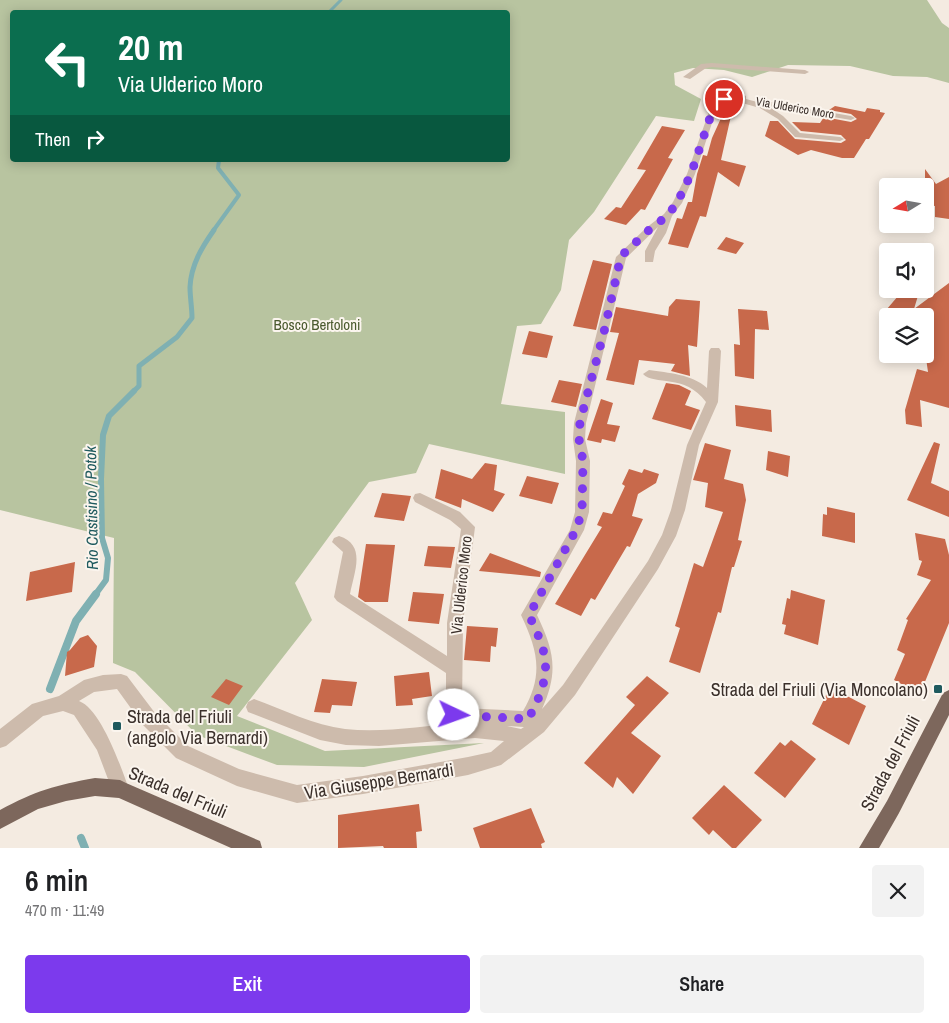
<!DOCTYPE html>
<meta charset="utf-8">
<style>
:root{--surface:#fff;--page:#f2f2f2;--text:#202124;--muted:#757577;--accent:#7c3aed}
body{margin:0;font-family:"Archivo Narrow",sans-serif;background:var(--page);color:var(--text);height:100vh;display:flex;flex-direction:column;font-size:19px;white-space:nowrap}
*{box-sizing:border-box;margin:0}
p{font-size:16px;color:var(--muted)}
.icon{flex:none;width:28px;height:28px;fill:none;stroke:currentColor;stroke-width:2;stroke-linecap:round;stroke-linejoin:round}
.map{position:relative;height:848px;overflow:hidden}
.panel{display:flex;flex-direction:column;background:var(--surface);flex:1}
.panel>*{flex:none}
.guide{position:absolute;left:10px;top:10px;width:500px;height:152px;border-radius:5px;box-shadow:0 2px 12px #0003;background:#0b6e4f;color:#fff;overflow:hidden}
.needle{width:32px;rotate:259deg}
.buttons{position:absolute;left:879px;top:178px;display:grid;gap:10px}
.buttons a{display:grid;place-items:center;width:55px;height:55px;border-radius:5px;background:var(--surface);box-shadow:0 2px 12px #0003;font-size:25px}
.pin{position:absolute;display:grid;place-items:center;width:42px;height:42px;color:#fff;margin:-21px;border:2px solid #fff;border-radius:50%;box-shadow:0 1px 5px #0007}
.me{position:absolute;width:55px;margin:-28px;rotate:93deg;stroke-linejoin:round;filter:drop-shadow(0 0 4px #0008)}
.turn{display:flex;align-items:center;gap:18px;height:105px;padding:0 25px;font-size:22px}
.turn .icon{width:65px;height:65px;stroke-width:2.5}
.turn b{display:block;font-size:35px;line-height:42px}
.then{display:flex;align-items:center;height:48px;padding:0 25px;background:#0003;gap:10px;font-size:19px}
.round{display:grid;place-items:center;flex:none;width:52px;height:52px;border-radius:5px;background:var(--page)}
.summary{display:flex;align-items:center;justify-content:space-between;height:85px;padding:0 25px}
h1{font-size:30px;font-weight:600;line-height:38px}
.primary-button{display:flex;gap:10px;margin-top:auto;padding:10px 25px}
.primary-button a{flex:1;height:58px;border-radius:5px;background:var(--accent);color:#fff;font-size:20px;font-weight:600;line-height:58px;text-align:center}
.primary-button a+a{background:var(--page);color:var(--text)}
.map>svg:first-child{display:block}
.green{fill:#b8c4a0;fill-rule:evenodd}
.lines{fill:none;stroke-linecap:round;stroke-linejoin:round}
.stream-far4{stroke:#7fb0b2;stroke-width:3}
.stream-far3{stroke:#7fb0b2;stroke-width:4}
.stream-far2{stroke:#7fb0b2;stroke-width:5}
.stream-far1{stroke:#7fb0b2;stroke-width:6}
.stream{stroke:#7fb0b2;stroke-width:8}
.building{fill:#c8694b}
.minor{fill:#cdbbac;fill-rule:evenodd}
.major{fill:#7d675c;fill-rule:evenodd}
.route{stroke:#7c3aed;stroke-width:9;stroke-dasharray:0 16.2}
.poi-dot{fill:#1f5a5e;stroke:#fbf5ee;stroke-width:2}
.labels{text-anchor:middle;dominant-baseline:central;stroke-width:4;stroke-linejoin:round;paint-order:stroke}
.far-street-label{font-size:12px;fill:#3b302b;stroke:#fbf5ee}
.park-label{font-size:15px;fill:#4a5a2e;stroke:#fbf5ee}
.street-label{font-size:15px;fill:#3b302b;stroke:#fbf5ee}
.water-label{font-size:16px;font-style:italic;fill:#1f5a5e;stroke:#fbf5ee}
.near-poi-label{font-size:18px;fill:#3b302b;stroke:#fbf5ee;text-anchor:end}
.near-street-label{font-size:18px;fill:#3b302b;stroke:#fbf5ee}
</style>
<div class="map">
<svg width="949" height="848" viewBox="0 0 949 848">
<rect width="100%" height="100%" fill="#f4ebe1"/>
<path class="green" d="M0,0H927L942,23L949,28V83L927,77L893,76L850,66L788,65L752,77L724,70L693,68L674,73L675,85L701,99L694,121L656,116L594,212L569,240L561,290L541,324L517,326L501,404L565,412V474L429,444L416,473L369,482L295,583L312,620L237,716L325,751L484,743L364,767L277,765L197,735L135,672L113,663L114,538L0,510ZM12,12H508V160H12Z"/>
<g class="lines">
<path class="stream-far4" d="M329,12L341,0"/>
<path class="stream-far3" d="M213,231L239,195L218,168L219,160"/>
<path class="stream-far2" d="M132,393L139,386V366L177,337L192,318C192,308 190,297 190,287C191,265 202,247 214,230"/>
<path class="stream-far1" d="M95,595L106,580L108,558L102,538L101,479L103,435L109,416L134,391"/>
<path class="stream" d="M50,689L76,621L96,594
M81,838L85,848"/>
</g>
<path class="building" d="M727,105L733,107L721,160L746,166L739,187L718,172L706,217L700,216L688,248L668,244L677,218L682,219L688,202H692L697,174L703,155L707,156L712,138Z
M835,106L865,112L867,108L880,110V112L885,113L869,139H866L854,158H842L811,150L798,155L765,136L770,121H778L795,139L841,143L846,140L841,135L801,131L792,122L820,123L824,117L851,122L857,119L851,114L829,110Z
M662,126L685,130L668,158L673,159L645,210L641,209L626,225L604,219L616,207L621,208L646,170L637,169Z
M925,169L936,184L949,177V219L935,217V206L925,205Z
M726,237L744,243L736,254L717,249Z
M593,260L612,264L596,330L573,326Z
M949,283V408L920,400L922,427L906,424L905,410L917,369L928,372L925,351V316H881L904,289H920L914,309Z
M676,299L700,301L697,347L688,345L690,376L671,371L675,364L639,360L634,385L606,380L619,333L610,332L616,307L668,316L669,307Z
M738,309L767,311L769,330L755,329L754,379L735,376L734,344L740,345Z
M529,331L553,336L547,358L522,354Z
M559,380L582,384L576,407L551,402Z
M666,383L679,385L691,391L685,405L700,410L691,430L652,419Z
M601,399L613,403L607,424L620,426L615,442L602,439L601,443L587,440Z
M735,405L771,410L772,432L736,426Z
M934,442L940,444L931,483L949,491V517L907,500Z
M705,443L731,450L724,479L743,484L746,500L738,540L742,541L734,567H732L721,613L718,612L700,673L669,662L680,628L675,626L694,563L703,567L723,512L705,507L708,483L693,480Z
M768,451L790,456L788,477L766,470Z
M485,463L497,465L494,490L505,494L493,512L462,499L461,508L435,498L441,469L472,479Z
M629,469L642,473L644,469L659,474L656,483L638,494L632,516L643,519L630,547L627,546L595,600L591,598L581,616L555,604L602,527L597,525L603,512L612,514L625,486L622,484Z
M527,476L559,483L552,504L519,496Z
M382,493L411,496L404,521L374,517Z
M827,507L855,513V543L822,536L823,514L827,515Z
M915,533L945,539L949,555V623L920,694L894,680L905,654L897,650L908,620L906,619L931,580L917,575L922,561L919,560Z
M366,544L395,545L388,602H365L358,597Z
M428,546L455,547L451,568L424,566Z
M490,553L541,572L540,577L479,571Z
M75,562L72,592L26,601L30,572Z
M791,590L825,600L818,645L784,634L786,625L782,624L787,598L790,599Z
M413,592L444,594L439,624L408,621Z
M467,626L498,628L496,647L491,646L490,662L464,660Z
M88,635L97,646L94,667L65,676L67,652L70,650L80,638Z
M429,672L432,696L412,699L413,705L396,706L394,676Z
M647,676L669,693L631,733L661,756L633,794L617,777L613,788L584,763L635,705L626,697Z
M226,679L243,686L229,705L211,697Z
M322,679L357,682L352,706L332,705L330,713L314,712Z
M830,687L866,706L849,745L812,724Z
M791,740L816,759L785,798L754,773L780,742L785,746Z
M724,785L762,820L736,848H732L713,830L709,835L692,818Z
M419,804L422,831L416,832L417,848H384L383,846L338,848V815Z
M531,808L545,842L541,844L542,848H480L473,828Z"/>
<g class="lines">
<path class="minor" d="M712,63L805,70L809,72L805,74L712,67L706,68L690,79L683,77L701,64Z
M717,89H729L746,96V99L761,103L765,101L851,116L855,118L851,120L768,106L783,116L800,133L840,137L844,139L840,141L795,137L778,119L760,108L742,103L719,102L695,174L682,203L672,216L666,233L655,251L653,262H645V251L658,227L626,258L586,423L585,439L590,461L589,512L584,530L537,615C554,651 559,671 542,709L563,685L648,561L662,535L671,510L687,445L706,402C685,373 654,386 643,374L649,370C668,373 692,374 707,388L709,351L711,348H719L721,351L718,402L699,445L685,510L676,536L658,569L575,695L544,732L501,765L468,775L363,794L297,803L237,786L176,758L143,725L117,689L94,692L79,701C101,709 121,767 129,789L126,795L120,798L114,795L97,750L74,715L63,711L43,716L6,746L0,748V729L32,704L59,696L84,680L103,675L121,674L127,676L155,713L188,746L239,769L297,785L363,776L468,757L491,752L504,741L475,738L379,746L346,745L320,740L248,712L246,707L248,702L254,699C284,710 314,725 345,729C383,733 423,726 461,723L448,721L446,715V673L337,601L334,597L343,552L332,542L334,538L339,536C367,545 354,572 350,594L447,656V623L461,529L450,520L415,502L413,498L415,494L420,493L460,512L475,527L463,623L462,708L523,711C544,675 538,651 521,615L570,530L575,512L576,461L573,439L574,423L616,257L646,228L664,214L673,202L687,174ZM723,93H728L736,98H721ZM507,726L524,727L521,729Z"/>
<path class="major" d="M949,690V715L899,813L879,848H859L887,801L943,693Z
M95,778L120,780L126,783L260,841L262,848H231L119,798L95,796L66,801L38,809L0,829V810C35,791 56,785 95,778Z"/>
</g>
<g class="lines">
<path class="route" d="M454,715L528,719C538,702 548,679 545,659C543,644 535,628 529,615L576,530L582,512L583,461L579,439L580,422L604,332L621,256L649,230L667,216L677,203L691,174L716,100L724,99"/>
</g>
<g class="poi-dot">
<rect x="933" y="684" width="10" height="10" rx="2.5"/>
<rect x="112" y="721" width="10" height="10" rx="2.5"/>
</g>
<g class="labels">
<g class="far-street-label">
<text transform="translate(795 108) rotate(10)">Via Ulderico Moro</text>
</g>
<g class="park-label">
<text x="317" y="324">Bosco Bertoloni</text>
</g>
<g class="street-label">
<text transform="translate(461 585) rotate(-84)">Via Ulderico Moro</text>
</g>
<g class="water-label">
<text transform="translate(91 508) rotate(-91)">Rio Castisino / Potok</text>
</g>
<g class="near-poi-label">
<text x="928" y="689">Strada del Friuli (Via Moncolano)</text>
<text x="127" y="716" text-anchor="start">Strada del Friuli<tspan x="127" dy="21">(angolo Via Bernardi)</tspan></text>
</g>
<g class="near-street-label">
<text transform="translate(890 763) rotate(-62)">Strada del Friuli</text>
<text transform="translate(379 781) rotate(-9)">Via Giuseppe Bernardi</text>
<text transform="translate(178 792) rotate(23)">Strada del Friuli</text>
</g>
</g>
</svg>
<div class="buttons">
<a><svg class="needle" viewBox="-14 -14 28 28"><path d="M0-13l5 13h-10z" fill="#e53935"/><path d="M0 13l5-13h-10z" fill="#757577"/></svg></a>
<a><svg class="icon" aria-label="sound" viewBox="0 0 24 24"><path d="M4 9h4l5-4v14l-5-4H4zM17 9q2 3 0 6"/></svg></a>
<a><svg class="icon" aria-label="layers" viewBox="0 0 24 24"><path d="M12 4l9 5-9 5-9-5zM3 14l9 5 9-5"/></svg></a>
</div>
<div class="pin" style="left:724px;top:99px;background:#d93025"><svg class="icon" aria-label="arrive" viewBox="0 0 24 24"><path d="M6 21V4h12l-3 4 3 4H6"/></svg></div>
<svg class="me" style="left:454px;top:715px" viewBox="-20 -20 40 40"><circle r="19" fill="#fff"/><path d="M0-13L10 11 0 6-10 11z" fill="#7c3aed"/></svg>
<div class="guide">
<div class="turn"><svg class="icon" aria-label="left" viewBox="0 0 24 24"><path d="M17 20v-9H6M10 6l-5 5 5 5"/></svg><div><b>20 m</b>Via Ulderico Moro</div></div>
<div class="then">Then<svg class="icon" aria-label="right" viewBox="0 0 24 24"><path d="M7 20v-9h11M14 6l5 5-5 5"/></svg></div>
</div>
</div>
<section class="panel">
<div class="summary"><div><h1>6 min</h1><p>470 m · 11:49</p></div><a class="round"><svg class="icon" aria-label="close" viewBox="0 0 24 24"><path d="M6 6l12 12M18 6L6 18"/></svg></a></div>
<div class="primary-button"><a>Exit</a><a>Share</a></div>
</section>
